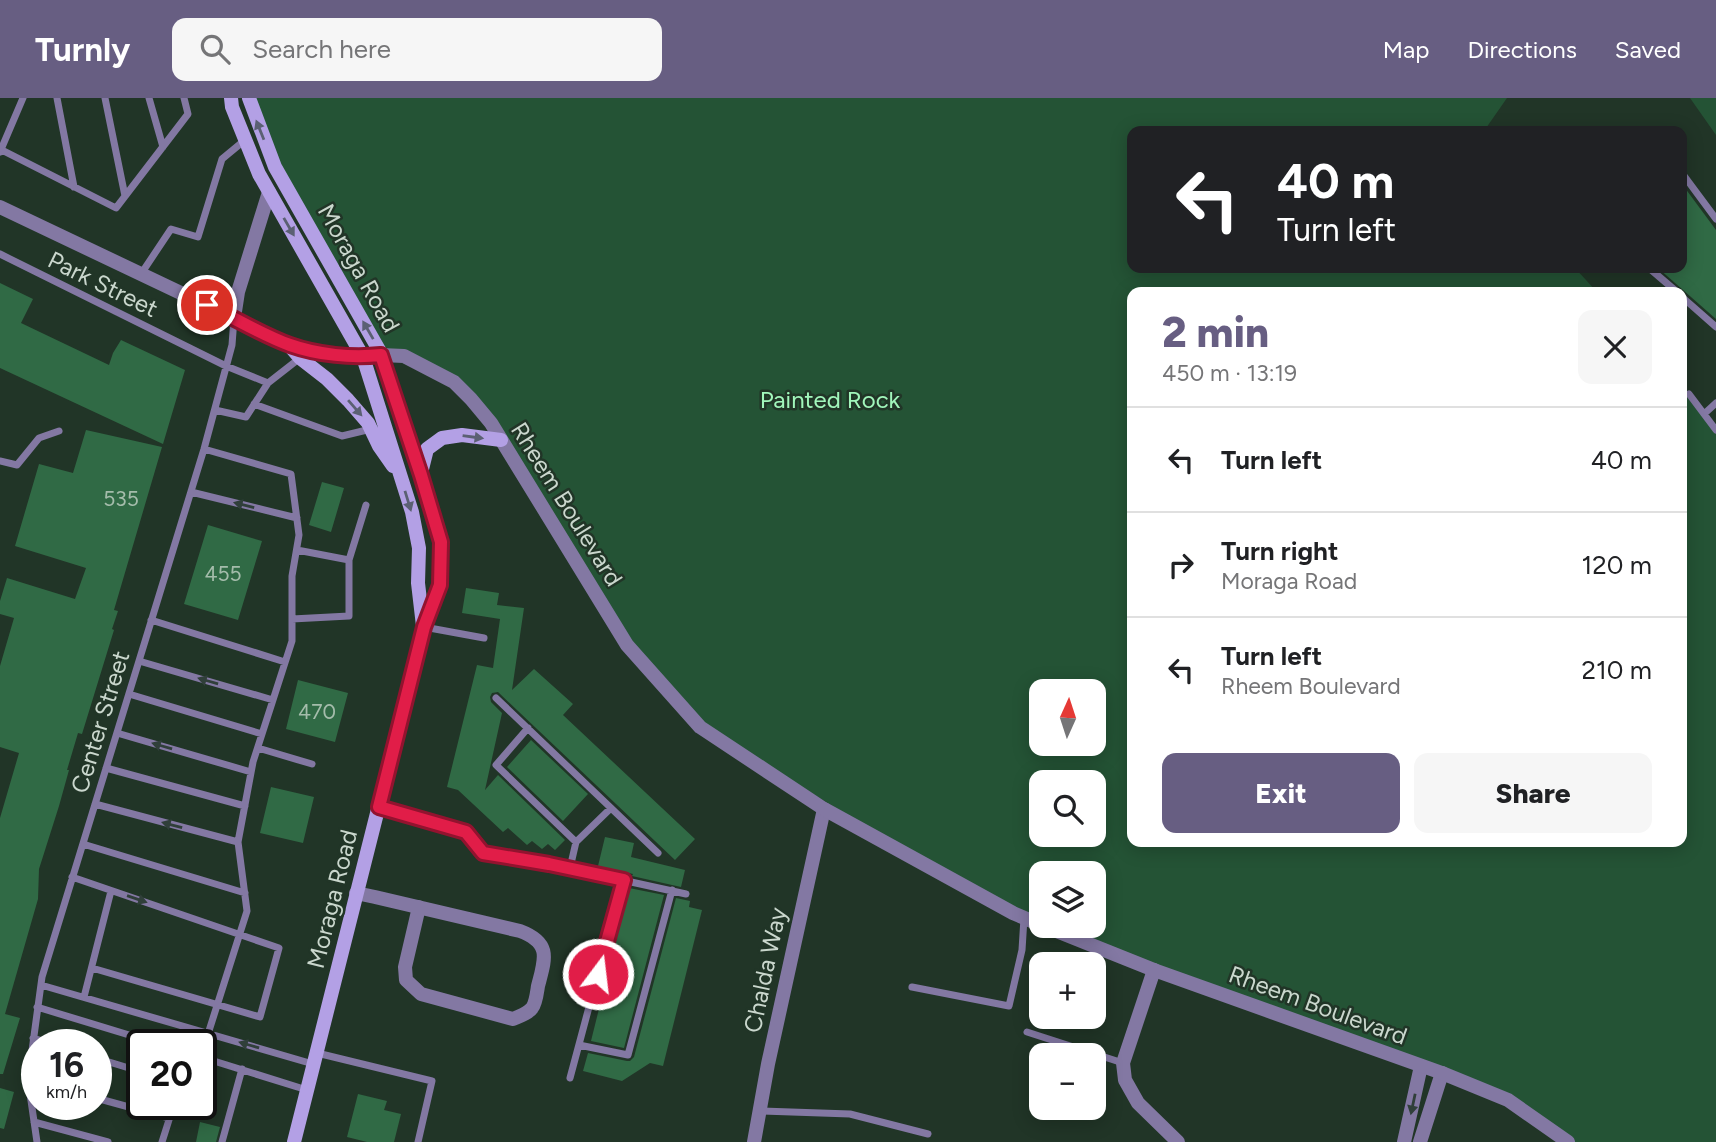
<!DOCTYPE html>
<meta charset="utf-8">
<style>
:root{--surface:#fff;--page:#f6f6f6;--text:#202124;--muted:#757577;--line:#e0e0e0;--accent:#675e82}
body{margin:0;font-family:Figtree,sans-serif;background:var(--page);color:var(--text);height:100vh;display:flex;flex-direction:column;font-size:26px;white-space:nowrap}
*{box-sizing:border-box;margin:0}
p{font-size:23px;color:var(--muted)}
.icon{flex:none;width:38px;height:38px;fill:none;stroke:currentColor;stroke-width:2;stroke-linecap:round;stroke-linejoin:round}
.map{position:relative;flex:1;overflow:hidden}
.drawer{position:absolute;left:1127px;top:189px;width:560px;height:560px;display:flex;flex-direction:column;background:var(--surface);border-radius:14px;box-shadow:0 4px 18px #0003}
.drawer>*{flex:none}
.guide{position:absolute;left:1127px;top:28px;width:560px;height:147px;border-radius:14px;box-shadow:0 4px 18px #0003;background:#202124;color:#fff;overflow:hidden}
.needle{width:46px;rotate:3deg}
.buttons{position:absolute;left:1029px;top:581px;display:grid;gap:14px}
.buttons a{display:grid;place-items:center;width:77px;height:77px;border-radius:14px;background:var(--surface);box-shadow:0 4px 18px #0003;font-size:35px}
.speed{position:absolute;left:21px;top:931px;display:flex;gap:14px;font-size:35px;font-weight:700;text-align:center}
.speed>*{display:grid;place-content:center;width:91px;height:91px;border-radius:50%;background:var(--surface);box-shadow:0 4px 18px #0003;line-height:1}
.speed small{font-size:18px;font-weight:400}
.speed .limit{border:4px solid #111;border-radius:10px;background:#fff;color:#111}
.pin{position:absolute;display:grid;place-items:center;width:60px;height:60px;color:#fff;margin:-30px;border:4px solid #fff;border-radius:50%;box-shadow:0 2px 7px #0007}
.me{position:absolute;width:77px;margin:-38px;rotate:15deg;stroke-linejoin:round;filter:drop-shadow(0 0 5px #0008)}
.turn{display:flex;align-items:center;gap:24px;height:147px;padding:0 35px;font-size:32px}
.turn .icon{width:91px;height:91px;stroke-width:2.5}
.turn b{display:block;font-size:49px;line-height:60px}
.round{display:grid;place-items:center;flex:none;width:74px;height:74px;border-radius:14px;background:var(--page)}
.overview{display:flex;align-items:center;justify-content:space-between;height:119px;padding:0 35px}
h1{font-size:42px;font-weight:800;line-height:52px;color:var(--accent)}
.primary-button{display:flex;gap:14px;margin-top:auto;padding:14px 35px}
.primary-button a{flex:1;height:80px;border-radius:14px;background:var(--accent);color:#fff;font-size:28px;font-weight:800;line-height:80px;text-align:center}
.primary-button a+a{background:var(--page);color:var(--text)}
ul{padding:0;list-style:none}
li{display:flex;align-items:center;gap:21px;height:105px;padding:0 35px;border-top:2px solid var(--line)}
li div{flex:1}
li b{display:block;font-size:26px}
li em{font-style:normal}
header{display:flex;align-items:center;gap:42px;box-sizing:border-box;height:98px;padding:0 35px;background:var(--accent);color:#fff}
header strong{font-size:33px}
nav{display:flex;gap:38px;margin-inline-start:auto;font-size:24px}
.search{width:490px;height:63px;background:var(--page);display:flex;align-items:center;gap:18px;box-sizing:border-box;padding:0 24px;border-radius:14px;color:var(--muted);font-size:26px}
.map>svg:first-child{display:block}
.green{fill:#245335;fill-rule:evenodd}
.building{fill:#306a45}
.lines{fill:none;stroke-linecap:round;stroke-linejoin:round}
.service{stroke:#8378a3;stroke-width:7}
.minor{stroke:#8378a3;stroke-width:14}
.tertiary{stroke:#8378a3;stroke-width:14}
.secondary{stroke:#b3a0e5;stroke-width:14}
.oneway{fill:#5b6073}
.oneway2{fill:#303f3a}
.route-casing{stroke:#92132f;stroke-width:18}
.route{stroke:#e11d48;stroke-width:12}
.labels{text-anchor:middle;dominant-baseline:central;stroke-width:5;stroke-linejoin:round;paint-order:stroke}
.number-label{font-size:21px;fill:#a4bcab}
.street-label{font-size:24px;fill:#cad7cd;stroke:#213527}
.park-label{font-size:24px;fill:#a1f6bb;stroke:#213527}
</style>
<header>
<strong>Turnly</strong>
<div class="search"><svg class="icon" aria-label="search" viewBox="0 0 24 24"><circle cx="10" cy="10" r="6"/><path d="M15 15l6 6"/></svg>Search here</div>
<nav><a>Map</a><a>Directions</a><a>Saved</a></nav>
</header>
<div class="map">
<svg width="1716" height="1044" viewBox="0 0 1716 1044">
<rect width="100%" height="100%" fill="#213527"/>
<path class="green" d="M249,0H1507L1484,33H1132V170H1575L1597,194H1132V744H1682V288L1716,332V1044H1568L1508,1002L1044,828H1094V775H1041V827L1013,815L700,629L627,547L513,363L454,284L381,257L275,69ZM1041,593H1094V646H1041ZM1041,684H1094V737H1041Z
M1690,0H1716V37Z"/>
<path class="building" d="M1682,86L1716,132V221L1658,170H1682Z
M0,185L33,201L21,225L109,267L113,255L121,242L185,272L163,346L0,270Z
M86,332L162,349L114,512L118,513L112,531L114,532L82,636L78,635L67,672H69L59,708L39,771L38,801L5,916L20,920L3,976H0V720L19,655L0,649V568L14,520L0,516V503L7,480L75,501L86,470L15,448L39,366L73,375Z
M322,384L344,390L331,434L309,427Z
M208,427L262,443L238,522L184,506Z
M466,490L499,495L497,507L524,510L512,592L534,571L573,606L563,617L695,741L675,762L498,594L492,595L490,599L491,604L502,615L485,692L498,677L565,742L555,752L548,746L542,751L532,743L527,747L508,730L503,734L458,692L447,689L477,567L493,570L500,521L462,515Z
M298,582L348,595L335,644L286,631Z
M531,642L588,696L563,723L507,669Z
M271,689L314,699L303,745L260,735Z
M605,739L634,745L631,759L685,772L681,789L632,778L633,776L598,768Z
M629,790L664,797L624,950L591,943Z
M676,800L690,803L689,809L702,812L663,968L650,965L622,983L583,973L588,955L627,963H630L634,959Z
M0,990L14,994L4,1031L0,1030Z
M358,996L387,1003L384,1012L401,1016L394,1044H367L347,1039Z
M200,1024L220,1029L216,1044H196Z"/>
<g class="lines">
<path class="service" d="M57,0L74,89
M105,0L125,98
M149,0L163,49
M0,51L116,110L188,16L184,0
M0,54L23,0
M1682,75L1716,121
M0,156L226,268L268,285
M1649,170L1677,194
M141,176L171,131L198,139L222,61L245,42
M1682,199L1716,229
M1689,296L1716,332
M254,306L342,338L371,331
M215,312L246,319L268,285L300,260
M1704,316L1716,305
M0,363L17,367L39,340L59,333
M191,394L297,420
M297,452L349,462
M292,521L349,518V462L366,407
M151,522L285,564
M424,529L484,540
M139,563L273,602
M129,596L262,636
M496,600L658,755
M528,630L496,667L576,744L611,710
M117,635L251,674
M258,650L312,666
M106,670L245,708
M95,706L238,744
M379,709L466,734L483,755L549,766L686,796
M83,746L245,795
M570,770L576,744
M72,779L279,850L260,919L92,870
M41,887L313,966
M912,889L1009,908L1022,852L1024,820
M84,899L111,793
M37,909L162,947
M1027,934L1123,965
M33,940L55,947
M579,947L628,957L672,792
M317,955L432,983L418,1044
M201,958L247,813L238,744L253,664L292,543V478L299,437L291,376L204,351
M201,959L307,992
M96,960L142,974
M570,980L623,782
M96,1000L169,1020
M760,1013L850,1016L928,1036
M34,1024L108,1044
M37,1044L28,982L42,879L204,351L232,247L234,220
M162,1044L174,1006
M222,1044L242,971"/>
<path class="minor" d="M234,220L238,194L269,94
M356,795L375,799L520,833C552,845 545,861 538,888C537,894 536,905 532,910C528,916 519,918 513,921L421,896L406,882L405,869L419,809
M1154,872L1123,965L1125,982L1138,1005L1178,1044
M754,1044L768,966L824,711
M1404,1044L1421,968
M1420,1044L1442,975"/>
<path class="tertiary" d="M0,109L288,246L308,253L363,259L381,257L404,258L454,284L471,301L491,325L627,547L700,629L824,711L1013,815L1041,827
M1044,828L1154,872L1442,975L1508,1002L1568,1044"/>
<path class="secondary" d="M231,0L232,9L259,76L363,259L412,414L419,450L418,485L423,528
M249,0L275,69L379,252L421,377L441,444V487L424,529L294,1044
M288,246L300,260L327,281L348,302L368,325L379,348L393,368
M421,375L427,351L442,340L462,337L501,342"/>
</g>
<defs><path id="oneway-solid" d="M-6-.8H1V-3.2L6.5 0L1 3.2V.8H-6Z" transform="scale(1.75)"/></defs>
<g class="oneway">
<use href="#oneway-solid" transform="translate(260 32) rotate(-112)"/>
<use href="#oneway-solid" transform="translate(289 129) rotate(60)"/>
<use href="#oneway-solid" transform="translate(368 232) rotate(-120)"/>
<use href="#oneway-solid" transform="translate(355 310) rotate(49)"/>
<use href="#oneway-solid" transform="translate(473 339) rotate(8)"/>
<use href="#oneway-solid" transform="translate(408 403) rotate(73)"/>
</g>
<g class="oneway2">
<use href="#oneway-solid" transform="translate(244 407) rotate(-166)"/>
<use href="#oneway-solid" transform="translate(208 583) rotate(-164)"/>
<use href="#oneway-solid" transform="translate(162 648) rotate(-164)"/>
<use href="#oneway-solid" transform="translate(172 727) rotate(-165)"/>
<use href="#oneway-solid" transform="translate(137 801) rotate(19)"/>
<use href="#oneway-solid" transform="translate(249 947) rotate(-164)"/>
<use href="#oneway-solid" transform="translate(1413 1006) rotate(102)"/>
</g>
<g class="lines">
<g class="route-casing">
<path id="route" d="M207,207C235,220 262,237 290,247C318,257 352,260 381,257L421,377L441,444L440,487L424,529L379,709L466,734L483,755L549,766L624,782L598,876"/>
</g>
<use href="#route" class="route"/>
</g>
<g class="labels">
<g class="number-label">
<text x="121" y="400">535</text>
<text x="223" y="475">455</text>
<text x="317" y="613">470</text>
</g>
<g class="street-label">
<text transform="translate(359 170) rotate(61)">Moraga Road</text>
<text transform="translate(103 186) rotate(26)">Park Street</text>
<text transform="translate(567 406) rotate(58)">Rheem Boulevard</text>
<text transform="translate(100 624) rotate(-73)">Center Street</text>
<text transform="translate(332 801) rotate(-76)">Moraga Road</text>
<text transform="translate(765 872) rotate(-78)">Chalda Way</text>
<text transform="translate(1318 907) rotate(20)">Rheem Boulevard</text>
</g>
<g class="park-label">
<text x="830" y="301">Painted Rock</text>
</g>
</g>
</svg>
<div class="buttons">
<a><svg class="needle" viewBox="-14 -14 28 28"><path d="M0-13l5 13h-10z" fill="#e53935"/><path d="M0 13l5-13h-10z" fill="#757577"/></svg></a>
<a><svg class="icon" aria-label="search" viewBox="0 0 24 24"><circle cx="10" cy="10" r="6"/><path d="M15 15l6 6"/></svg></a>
<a><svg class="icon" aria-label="layers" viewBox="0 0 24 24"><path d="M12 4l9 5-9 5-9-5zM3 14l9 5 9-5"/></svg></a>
<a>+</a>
<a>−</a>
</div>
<div class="speed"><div>16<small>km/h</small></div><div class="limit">20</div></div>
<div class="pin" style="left:207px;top:207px;background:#d93025"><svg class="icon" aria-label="arrive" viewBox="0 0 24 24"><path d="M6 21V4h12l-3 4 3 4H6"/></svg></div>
<svg class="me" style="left:598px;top:876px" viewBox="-20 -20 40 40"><circle r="17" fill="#e11d48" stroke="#fff" stroke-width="3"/><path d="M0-11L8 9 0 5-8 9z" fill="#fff"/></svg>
<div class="guide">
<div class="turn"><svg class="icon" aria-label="left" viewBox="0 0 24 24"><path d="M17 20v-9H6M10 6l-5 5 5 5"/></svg><div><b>40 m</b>Turn left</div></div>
</div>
<section class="drawer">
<div class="overview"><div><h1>2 min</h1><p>450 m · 13:19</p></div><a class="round"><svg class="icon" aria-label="close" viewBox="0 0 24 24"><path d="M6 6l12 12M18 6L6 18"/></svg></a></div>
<ul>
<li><svg class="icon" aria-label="left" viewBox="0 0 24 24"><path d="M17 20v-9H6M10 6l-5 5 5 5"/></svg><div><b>Turn left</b></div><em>40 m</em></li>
<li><svg class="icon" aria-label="right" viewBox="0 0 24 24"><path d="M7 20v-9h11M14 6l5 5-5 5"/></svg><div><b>Turn right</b><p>Moraga Road</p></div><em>120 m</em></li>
<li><svg class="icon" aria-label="left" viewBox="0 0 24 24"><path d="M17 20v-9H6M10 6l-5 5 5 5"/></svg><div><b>Turn left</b><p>Rheem Boulevard</p></div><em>210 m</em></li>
</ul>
<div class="primary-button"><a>Exit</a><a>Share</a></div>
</section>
</div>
